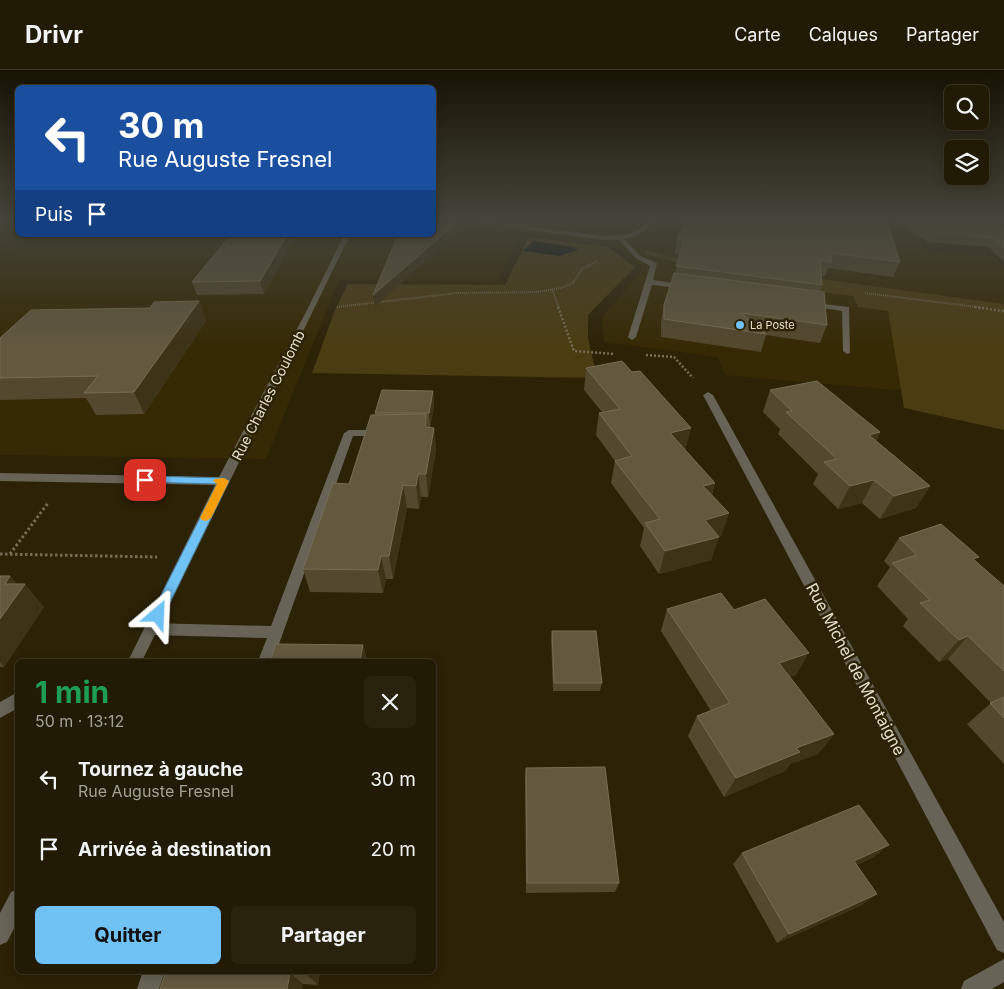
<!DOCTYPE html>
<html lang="fr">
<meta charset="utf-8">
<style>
:root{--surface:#211a04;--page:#29230e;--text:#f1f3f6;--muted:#a2a19a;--line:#3e3826;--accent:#70c1f4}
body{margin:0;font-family:Inter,sans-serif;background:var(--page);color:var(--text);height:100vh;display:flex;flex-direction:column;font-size:19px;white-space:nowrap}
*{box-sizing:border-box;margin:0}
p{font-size:16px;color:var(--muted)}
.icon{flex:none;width:28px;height:28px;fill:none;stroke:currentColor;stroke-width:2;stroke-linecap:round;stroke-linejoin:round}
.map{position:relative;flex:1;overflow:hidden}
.sheet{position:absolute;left:15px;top:589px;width:421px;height:315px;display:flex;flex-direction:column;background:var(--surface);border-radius:8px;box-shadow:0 2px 12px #0003,0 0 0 1px var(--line)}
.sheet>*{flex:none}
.hud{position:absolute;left:15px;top:15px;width:421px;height:152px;border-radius:8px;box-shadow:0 2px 12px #0003,0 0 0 1px var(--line);background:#1a4fa0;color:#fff;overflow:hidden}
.fabs{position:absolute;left:944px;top:15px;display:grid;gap:10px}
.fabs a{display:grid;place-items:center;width:45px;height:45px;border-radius:8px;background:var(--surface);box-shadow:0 2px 12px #0003,0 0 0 1px var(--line);font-size:25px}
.pin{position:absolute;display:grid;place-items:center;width:42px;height:42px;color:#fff;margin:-21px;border-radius:10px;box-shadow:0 2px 8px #0006}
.me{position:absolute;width:55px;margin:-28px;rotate:26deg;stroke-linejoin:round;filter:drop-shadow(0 0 4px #0008)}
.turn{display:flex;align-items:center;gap:18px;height:105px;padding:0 20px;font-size:22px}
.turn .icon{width:65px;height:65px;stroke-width:2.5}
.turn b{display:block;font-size:35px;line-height:42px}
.then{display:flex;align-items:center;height:48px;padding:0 20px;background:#0003;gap:10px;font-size:19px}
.round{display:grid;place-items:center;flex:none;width:52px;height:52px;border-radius:8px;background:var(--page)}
.overview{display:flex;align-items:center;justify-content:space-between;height:85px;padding:0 20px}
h1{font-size:30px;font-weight:700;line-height:38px;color:#1e9e55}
.cta{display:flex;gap:10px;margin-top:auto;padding:10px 20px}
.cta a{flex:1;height:58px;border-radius:8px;background:var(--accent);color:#111;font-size:20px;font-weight:700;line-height:58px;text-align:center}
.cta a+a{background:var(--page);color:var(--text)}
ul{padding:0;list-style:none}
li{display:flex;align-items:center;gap:15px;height:70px;padding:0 20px}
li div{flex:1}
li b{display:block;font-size:19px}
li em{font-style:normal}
header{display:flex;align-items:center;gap:30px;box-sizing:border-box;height:70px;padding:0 25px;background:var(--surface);border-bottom:1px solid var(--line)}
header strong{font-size:24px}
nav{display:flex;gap:28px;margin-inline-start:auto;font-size:18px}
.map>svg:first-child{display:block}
.built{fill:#362a04}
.green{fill:#4b3d12}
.water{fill:#000b1a}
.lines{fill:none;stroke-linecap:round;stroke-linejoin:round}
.path-far2{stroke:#766e57;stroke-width:2;stroke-dasharray:1 1;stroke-linecap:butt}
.path-far1{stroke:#766e57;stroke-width:2.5;stroke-dasharray:2 2;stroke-linecap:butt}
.path{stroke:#766e57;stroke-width:3;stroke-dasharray:2.5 2.5;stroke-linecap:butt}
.lane{fill:#676356;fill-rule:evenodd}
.street{fill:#676356;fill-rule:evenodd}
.wall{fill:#53492e}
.shaded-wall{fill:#3d3317}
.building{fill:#62593f;stroke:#766e56}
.route{fill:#70c1f4;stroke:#497d9f}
.slow{fill:#f59e0b}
.poi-dot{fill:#70c1f4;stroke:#2c2206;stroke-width:2}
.labels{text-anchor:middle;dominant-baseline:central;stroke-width:5;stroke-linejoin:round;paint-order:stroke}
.far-poi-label{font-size:11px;fill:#e3dece;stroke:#2c2206;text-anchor:start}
.street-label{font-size:14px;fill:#e3dece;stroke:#2c2206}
.near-street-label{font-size:16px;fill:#e3dece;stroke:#2c2206}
</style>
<header>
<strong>Drivr</strong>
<nav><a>Carte</a><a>Calques</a><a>Partager</a></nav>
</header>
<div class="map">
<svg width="1004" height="919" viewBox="0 0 1004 919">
<rect width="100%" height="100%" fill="#2c2206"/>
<path class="built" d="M0,150H17L18,165H434V150H908L924,181L994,186L1004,197V234L907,319L895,320L725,305L718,287L604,272L602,248L641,201L642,196L612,173L522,163L497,212L339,210L266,389L0,385Z"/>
<path class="green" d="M529,167L608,177L635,197L588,245V268L597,308L312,303L335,240L348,214L505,215Z
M647,180L681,190L1004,234V360L904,338L888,241L858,237L853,226L682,204L685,194L644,184Z"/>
<path class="water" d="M534,171L573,177L578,180L559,186L523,181Z"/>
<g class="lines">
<path class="path-far2" d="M552,219L559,238
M865,223L984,238
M337,237L457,223L537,222L561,218L573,213L582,199L597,191"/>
<path class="path-far1" d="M558,237L574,281L615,284
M974,237L1004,241
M646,285L674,287L693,308"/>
<path class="path" d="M0,484L157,487
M10,484L48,433"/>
<path class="lane" d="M618,167H622L640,186L657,193L653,210L686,215L690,217L686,219L652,215L636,267L632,270L628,267L650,196L636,188L618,169Z
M807,232L849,237L850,283L847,284L843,281L842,241L810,236H807Z
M349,360H381L386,363L381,366H353L273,591H258L267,568L151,565L146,563L144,559L146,555L151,553L271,556L344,363Z
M18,622V638L0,648V632Z
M143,901H165L159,919H137Z"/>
<path class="street" d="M459,150H475L604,166L630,164L640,159L649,150H655C642,168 625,170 604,170Z
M344,165H350L142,591H128L215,415L0,411V403L219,407L307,240Z
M708,322L713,325L1004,852V883L997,880L703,325Z
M18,819V851L7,872L0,875V843L11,822Z
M1004,889V912L992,919H961L964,911Z"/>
</g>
<path class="wall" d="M686,150L900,192L893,207L828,198L825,206H822V215L820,222L827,255L820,273L766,265L761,282L661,267V252L664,235L675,203L680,185L675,184L677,170Z
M894,150H1004V192L989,177L928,172Z
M296,165L264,224L197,225L192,212Z
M199,231L206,251L144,344L96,345L86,328L0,330V268L150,238Z
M586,298L632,302L691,358L685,380L715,413L712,425L729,443L721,466L719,467L711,490L659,504L640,476L644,458L611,413L615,391L596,365L599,343L602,342L584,320Z
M770,320L880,362L876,371L930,416L916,438L880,449L862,433L838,439L813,414L818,404L778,364L780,359L763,342Z
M433,321L434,337L430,358H434L436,380L428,427H421L419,439L407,438L393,509H386L383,523L310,522L303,499L349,414L375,345V343Z
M899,468L976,491L1004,516V694L967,654L991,633L948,589L939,592L903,556L908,549L877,516L890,497L884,491Z
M0,506H10L17,514L44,537L4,597H0Z
M667,539L734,540L796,605L790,607L834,664L818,684L790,694L785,701L724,727L688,666L697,646L711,641L661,561Z
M552,561L602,613L600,621H553L551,569Z
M526,698L619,813L615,822L526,823L525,710Z
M742,783L874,787L856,795L862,835L777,873L733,794Z
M166,901H320L318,915L303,914Z"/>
<path class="shaded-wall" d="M460,150H468V153L375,237L373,225Z
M287,165H296L264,224L260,211Z
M199,231L206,251L144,344L134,322Z
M433,321L434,337L430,358L429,343Z
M426,344L429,366L426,357Z
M434,358L436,380L428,427L426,404Z
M691,358L685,380L670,363Z
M880,362L868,385L869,365Z
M418,404L421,427L419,439L416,416Z
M874,410L862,433L838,439L850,416Z
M715,413L708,436L703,416Z
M403,415L407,438L393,509L389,486Z
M930,416L916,438L880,449L894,426Z
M729,443L721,466L712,469L719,467L711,490L659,504L665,481L705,450Z
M381,486L386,509L383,523L378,500Z
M10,506L21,519L25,514L44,537L4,597L0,592V549L5,514Z
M968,566L948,589L939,592L959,570Z
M363,575L368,591H360Z
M809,583L796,605L767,615L779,593Z
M834,664L818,684L790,694L785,701L724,727L736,708L796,678Z
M889,775L874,787L840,802L854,791Z
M877,824L862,835L777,873L789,864Z
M306,901H320L318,915L306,904Z
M290,903L303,914L302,919H287Z"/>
<path class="building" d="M434,150H460L373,225L398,165H434Z
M686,150H886L900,192L831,183V192L820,190L822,215L676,196L684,171L677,170Z
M911,150H1004V178L994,168L932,163Z
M231,165H287L260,211L192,212Z
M674,203L824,222L827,255L741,243L766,264L664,249V235Z
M199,231L134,322L84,323L98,306L0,308V268L31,240L150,238L154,232Z
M622,291L632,302L640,301L691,358L670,363L715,413L703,416L729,443L705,450L719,467L665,481L645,453L660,449L615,391L632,386L599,343L620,339L586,298Z
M817,311L880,362L869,365L930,416L894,426L874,410L850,416L824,392L837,389L786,342L792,341L770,320Z
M382,320L433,321L429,343H375Z
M426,344V357L434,358L426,404H418L416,416L403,415L389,486H381L378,500L303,499L333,413L349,414L371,345Z
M941,454L979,487L973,489L1004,516V601L968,566L959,570L920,533L930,530L892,493L917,485L899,468Z
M0,506H10L5,514H25L0,549Z
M721,523L734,540L765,529L809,583L779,593L834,664L796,678L800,682L736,708L697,646L730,633L667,539Z
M552,561H596L602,613H554Z
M276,574L363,575L360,591H270Z
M1004,627V648L990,633Z
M605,697L619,813H527L526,698Z
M859,735L889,775L854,791L877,824L789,864L742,783Z
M166,901H306V904L290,903L287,919H160Z"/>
<linearGradient id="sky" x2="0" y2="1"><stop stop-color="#181303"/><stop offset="0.54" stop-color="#45443b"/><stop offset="1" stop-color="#45443b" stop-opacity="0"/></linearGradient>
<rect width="1004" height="278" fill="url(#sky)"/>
<path class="route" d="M145,406L224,408L229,411L164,545L162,548L158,550L153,548L151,545L217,414L142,412L140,410Z"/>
<path class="slow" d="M224,408L229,411L211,448L206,451L202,450L200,448L217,414L213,411L215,409Z"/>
<circle class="poi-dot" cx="740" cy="255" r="5"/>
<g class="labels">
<g class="far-poi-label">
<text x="750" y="255">La Poste</text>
</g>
<g class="street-label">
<text transform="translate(268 325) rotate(-63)">Rue Charles Coulomb</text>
</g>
<g class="near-street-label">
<text transform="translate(856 599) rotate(62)">Rue Michel de Montaigne</text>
</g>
</g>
</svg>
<div class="fabs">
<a><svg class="icon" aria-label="search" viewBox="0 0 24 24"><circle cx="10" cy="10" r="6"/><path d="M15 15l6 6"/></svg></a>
<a><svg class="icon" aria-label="layers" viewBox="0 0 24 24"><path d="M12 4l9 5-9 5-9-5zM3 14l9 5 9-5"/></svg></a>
</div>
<div class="pin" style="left:145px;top:410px;background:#d93025"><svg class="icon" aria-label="arrive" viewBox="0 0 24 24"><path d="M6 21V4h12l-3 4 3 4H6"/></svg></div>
<svg class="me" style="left:158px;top:545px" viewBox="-20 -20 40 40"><path d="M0-17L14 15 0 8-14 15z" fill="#70c1f4" stroke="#fff" stroke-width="4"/></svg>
<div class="hud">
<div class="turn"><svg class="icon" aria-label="left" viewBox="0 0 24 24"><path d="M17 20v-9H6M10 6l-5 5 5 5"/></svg><div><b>30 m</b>Rue Auguste Fresnel</div></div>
<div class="then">Puis<svg class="icon" aria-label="arrive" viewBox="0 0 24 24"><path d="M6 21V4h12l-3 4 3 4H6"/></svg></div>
</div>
<section class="sheet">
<div class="overview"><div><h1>1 min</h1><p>50 m · 13:12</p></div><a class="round"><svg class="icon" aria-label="close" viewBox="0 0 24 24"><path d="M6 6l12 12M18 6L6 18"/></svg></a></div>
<ul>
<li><svg class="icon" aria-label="left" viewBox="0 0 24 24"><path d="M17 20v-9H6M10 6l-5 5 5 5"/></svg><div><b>Tournez à gauche</b><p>Rue Auguste Fresnel</p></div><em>30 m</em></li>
<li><svg class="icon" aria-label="arrive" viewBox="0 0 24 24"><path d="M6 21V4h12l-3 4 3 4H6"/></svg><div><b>Arrivée à destination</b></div><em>20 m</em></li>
</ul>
<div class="cta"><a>Quitter</a><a>Partager</a></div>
</section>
</div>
